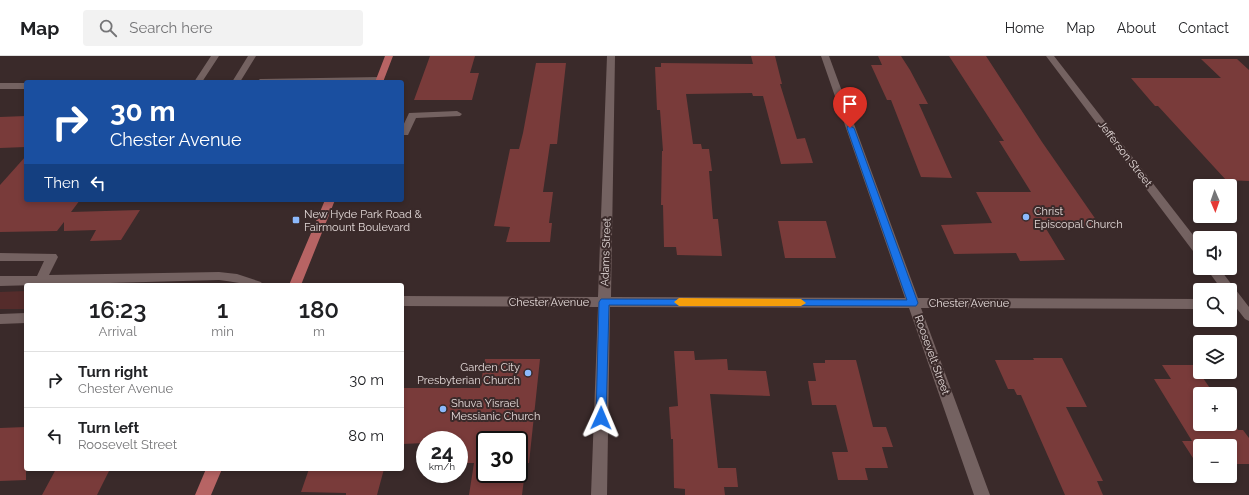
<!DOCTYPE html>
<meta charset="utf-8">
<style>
:root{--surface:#fff;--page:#f2f2f2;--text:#202124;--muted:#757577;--line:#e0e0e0}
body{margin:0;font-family:Raleway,sans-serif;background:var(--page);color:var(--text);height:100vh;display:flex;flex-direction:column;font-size:15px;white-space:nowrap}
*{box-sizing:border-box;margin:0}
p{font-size:13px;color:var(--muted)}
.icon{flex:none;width:22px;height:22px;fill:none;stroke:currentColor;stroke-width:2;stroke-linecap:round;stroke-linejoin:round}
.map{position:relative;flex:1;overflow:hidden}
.panel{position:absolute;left:24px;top:227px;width:380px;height:188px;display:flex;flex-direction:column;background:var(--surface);border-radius:4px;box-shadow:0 2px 6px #0003}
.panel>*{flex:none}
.guide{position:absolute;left:24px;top:24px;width:380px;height:122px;border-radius:4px;box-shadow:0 2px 6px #0003;background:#1a4fa0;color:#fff;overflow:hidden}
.needle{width:26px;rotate:178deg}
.fabs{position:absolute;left:1193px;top:123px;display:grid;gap:8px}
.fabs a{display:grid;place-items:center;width:44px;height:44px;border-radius:4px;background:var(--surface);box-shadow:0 2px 6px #0003;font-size:20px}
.speed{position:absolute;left:416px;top:375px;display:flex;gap:8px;font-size:20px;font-weight:700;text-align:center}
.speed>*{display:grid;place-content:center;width:52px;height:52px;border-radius:50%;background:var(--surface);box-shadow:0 2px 6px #0003;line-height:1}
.speed small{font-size:10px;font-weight:400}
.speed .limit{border:2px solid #111;border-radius:6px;background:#fff;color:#111}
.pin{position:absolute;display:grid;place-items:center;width:34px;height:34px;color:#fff;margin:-41px -17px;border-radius:50% 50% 50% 0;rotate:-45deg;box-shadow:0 0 4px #0007}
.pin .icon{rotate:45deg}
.me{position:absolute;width:44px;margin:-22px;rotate:1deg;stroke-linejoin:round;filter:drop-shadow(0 0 3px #0008)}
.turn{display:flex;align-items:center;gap:14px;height:84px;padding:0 20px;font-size:18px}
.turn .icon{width:52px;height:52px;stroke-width:2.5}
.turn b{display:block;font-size:28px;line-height:34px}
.then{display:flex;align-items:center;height:38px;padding:0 20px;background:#0003;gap:8px;font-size:15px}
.eta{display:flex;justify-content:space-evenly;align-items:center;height:68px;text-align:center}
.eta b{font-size:24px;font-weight:600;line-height:28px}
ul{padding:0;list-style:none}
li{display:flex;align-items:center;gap:12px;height:56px;padding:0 20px;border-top:1px solid var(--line)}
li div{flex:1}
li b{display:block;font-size:15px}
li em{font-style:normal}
header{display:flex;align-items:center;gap:24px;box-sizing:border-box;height:56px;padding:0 20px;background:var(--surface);border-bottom:1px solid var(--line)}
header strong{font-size:19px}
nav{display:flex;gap:22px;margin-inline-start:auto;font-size:14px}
.search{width:280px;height:36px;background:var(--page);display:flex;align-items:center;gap:10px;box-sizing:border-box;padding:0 14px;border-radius:4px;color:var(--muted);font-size:15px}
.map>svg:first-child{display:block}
.green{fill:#552c2b}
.building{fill:#793b3a;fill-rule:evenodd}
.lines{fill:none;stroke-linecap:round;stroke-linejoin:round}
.minor{fill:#746261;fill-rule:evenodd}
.major{fill:#b76464;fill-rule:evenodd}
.route{fill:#1a73e8;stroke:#114b97}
.slow{fill:#f59e0b}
.poi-dot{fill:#8cb9fc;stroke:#3a2a2a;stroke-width:1.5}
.labels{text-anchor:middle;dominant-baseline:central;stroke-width:4;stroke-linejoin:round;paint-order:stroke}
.street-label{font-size:11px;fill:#e3d9d8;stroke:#3a2a2a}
.poi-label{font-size:11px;fill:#e3d9d8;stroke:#3a2a2a;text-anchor:start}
</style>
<header>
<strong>Map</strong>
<div class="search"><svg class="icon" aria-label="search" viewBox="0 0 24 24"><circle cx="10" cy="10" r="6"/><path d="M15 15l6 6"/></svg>Search here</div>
<nav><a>Home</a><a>Map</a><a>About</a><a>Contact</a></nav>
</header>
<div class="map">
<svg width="1249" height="439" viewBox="0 0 1249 439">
<rect width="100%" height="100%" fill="#3a2a2a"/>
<path class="green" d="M26,235V253H0V236Z"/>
<path class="building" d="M430,0H475L470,17H479L472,44H414Z
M751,0H775L782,28H780L797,83L805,82L813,107L781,108L763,40H753L752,37L686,38L693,88H701L702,93H709L712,115H709L713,163H718L722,200L677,199L676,191H664L663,149H661L662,95H663L660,54H657L655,11H661V7L753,8Z
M878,0H901L910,14L928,48H919L952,122L921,121L891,44H887L871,9H882Z
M949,0H986L1042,86L1101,171H1045L1065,204L1020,205L1016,197L954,198L941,169L992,167L976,136H1031L999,85H1004Z
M1201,3H1237L1249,14V125L1226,124L1158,50H1155L1131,22H1221Z
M536,7H566L557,88H550L543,136H553L549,167H552L550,186H506L510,171L494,170L510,93H519L523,77Z
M26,60V91L0,92V61Z
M26,100V144H80L71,156L140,154L121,184L90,185L96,174L64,175V166L57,175L0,176V129Z
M778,165H826L836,202H785Z
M674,295H694L695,304L727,303L728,314L766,315L770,340L710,338L718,412H736L738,431H724L725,439H685V433L674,432L673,383H671L669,351L678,350Z
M1033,302H1062L1087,351H1066L1103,425H1097L1103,439H1065L1021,339H1017L1014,333H1008L995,304H1034Z
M485,303H540L529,407H526L522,439H469L474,407H467L468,396H459V384H425V387L402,388V332H480ZM485,384H519V418H485Z
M825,304H856L873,371H886L893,391H882L888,412H865L868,424H838L832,396H848L836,349H812L808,325H816L813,307H825Z
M1162,309H1194L1214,338H1200V368H1230V362L1238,374H1243L1249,382V408H1230V390H1200V413L1182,385H1192L1154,323H1171Z
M26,371V424L0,425V372Z
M56,413H110L97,439H42Z
M309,413H384L377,439H346V437L301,436Z"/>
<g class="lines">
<path class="minor" d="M211,0H219L202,26H194Z
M248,0H256L240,26H232Z
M607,0H615L611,241L905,242L821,0H829L918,242L1200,243V253L921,252L990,439H974L909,252L610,251L607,439H591L598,251L402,250V240L598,241Z
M1046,0H1054L1200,188V200L1196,199Z
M380,21L384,24L383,26H256L260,23Z
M0,27H26V33H0Z
M457,55L462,58L460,60L416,62L408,79H402V72L409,57Z
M0,197L56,198L58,201L49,219L219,216L237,218L261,226L263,229C248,229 234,226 219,224L0,230V220H37L44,205H0Z
M1206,212H1219L1249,251V265L1245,263L1230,244V234H1222Z
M26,257V267L0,268V258Z"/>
<path class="major" d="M385,0H393L383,26H375Z
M325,144H335L301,229H289Z
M206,413H222L211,439H195Z"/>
</g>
<path class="route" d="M848,70H850L854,72L918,247L916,250L609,249L606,362L605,366L601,367L597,366L596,362L599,246L601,243L907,244L847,72Z"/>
<path class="slow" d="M679,242L801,243L806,247L801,250H679L674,246Z"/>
<g class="poi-dot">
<circle cx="1026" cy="161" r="4"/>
<rect x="292" y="160" width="8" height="8" rx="2"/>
<circle cx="528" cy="317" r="4"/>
<circle cx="443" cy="353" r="4"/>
</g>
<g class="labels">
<g class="street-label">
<text transform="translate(1125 98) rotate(52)">Jefferson Street</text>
<text transform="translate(606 196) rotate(-88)">Adams Street</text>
<text x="549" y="246">Chester Avenue</text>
<text x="969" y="247">Chester Avenue</text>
<text transform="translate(932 299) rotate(70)">Roosevelt Street</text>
</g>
<g class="poi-label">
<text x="1034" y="155">Christ<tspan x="1034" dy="13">Episcopal Church</tspan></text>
<text x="304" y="158">New Hyde Park Road &amp;<tspan x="304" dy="13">Fairmount Boulevard</tspan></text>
<text x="520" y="311" text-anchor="end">Garden City<tspan x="520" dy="13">Presbyterian Church</tspan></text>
<text x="451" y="347">Shuva Yisrael<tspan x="451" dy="13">Messianic Church</tspan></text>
</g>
</g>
</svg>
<div class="fabs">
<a><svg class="needle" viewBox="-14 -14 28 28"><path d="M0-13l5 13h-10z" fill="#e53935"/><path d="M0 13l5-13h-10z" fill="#757577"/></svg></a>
<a><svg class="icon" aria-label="sound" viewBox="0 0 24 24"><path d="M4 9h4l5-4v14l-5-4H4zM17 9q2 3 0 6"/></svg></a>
<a><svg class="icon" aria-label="search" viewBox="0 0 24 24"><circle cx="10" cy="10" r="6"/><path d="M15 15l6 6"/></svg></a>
<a><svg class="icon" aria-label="layers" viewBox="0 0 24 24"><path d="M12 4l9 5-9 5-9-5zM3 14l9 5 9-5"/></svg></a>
<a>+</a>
<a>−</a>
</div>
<div class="speed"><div>24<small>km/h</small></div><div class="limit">30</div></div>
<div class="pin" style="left:850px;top:72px;background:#d93025"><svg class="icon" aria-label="arrive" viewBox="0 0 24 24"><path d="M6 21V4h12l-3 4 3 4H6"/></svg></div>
<svg class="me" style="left:601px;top:362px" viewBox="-20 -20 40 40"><path d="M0-17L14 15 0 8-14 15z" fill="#1a73e8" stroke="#fff" stroke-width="4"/></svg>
<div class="guide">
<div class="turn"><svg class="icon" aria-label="right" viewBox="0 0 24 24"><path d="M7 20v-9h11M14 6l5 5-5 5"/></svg><div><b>30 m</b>Chester Avenue</div></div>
<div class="then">Then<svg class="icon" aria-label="left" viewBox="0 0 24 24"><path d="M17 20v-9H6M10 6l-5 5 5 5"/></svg></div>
</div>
<section class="panel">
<div class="eta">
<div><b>16:23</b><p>Arrival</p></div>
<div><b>1</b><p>min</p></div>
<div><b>180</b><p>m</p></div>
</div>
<ul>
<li><svg class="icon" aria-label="right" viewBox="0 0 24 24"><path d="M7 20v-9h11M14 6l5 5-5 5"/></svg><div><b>Turn right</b><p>Chester Avenue</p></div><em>30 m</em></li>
<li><svg class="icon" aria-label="left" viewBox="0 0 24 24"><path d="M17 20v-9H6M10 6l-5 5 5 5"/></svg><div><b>Turn left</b><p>Roosevelt Street</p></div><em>80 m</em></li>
</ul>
</section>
</div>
